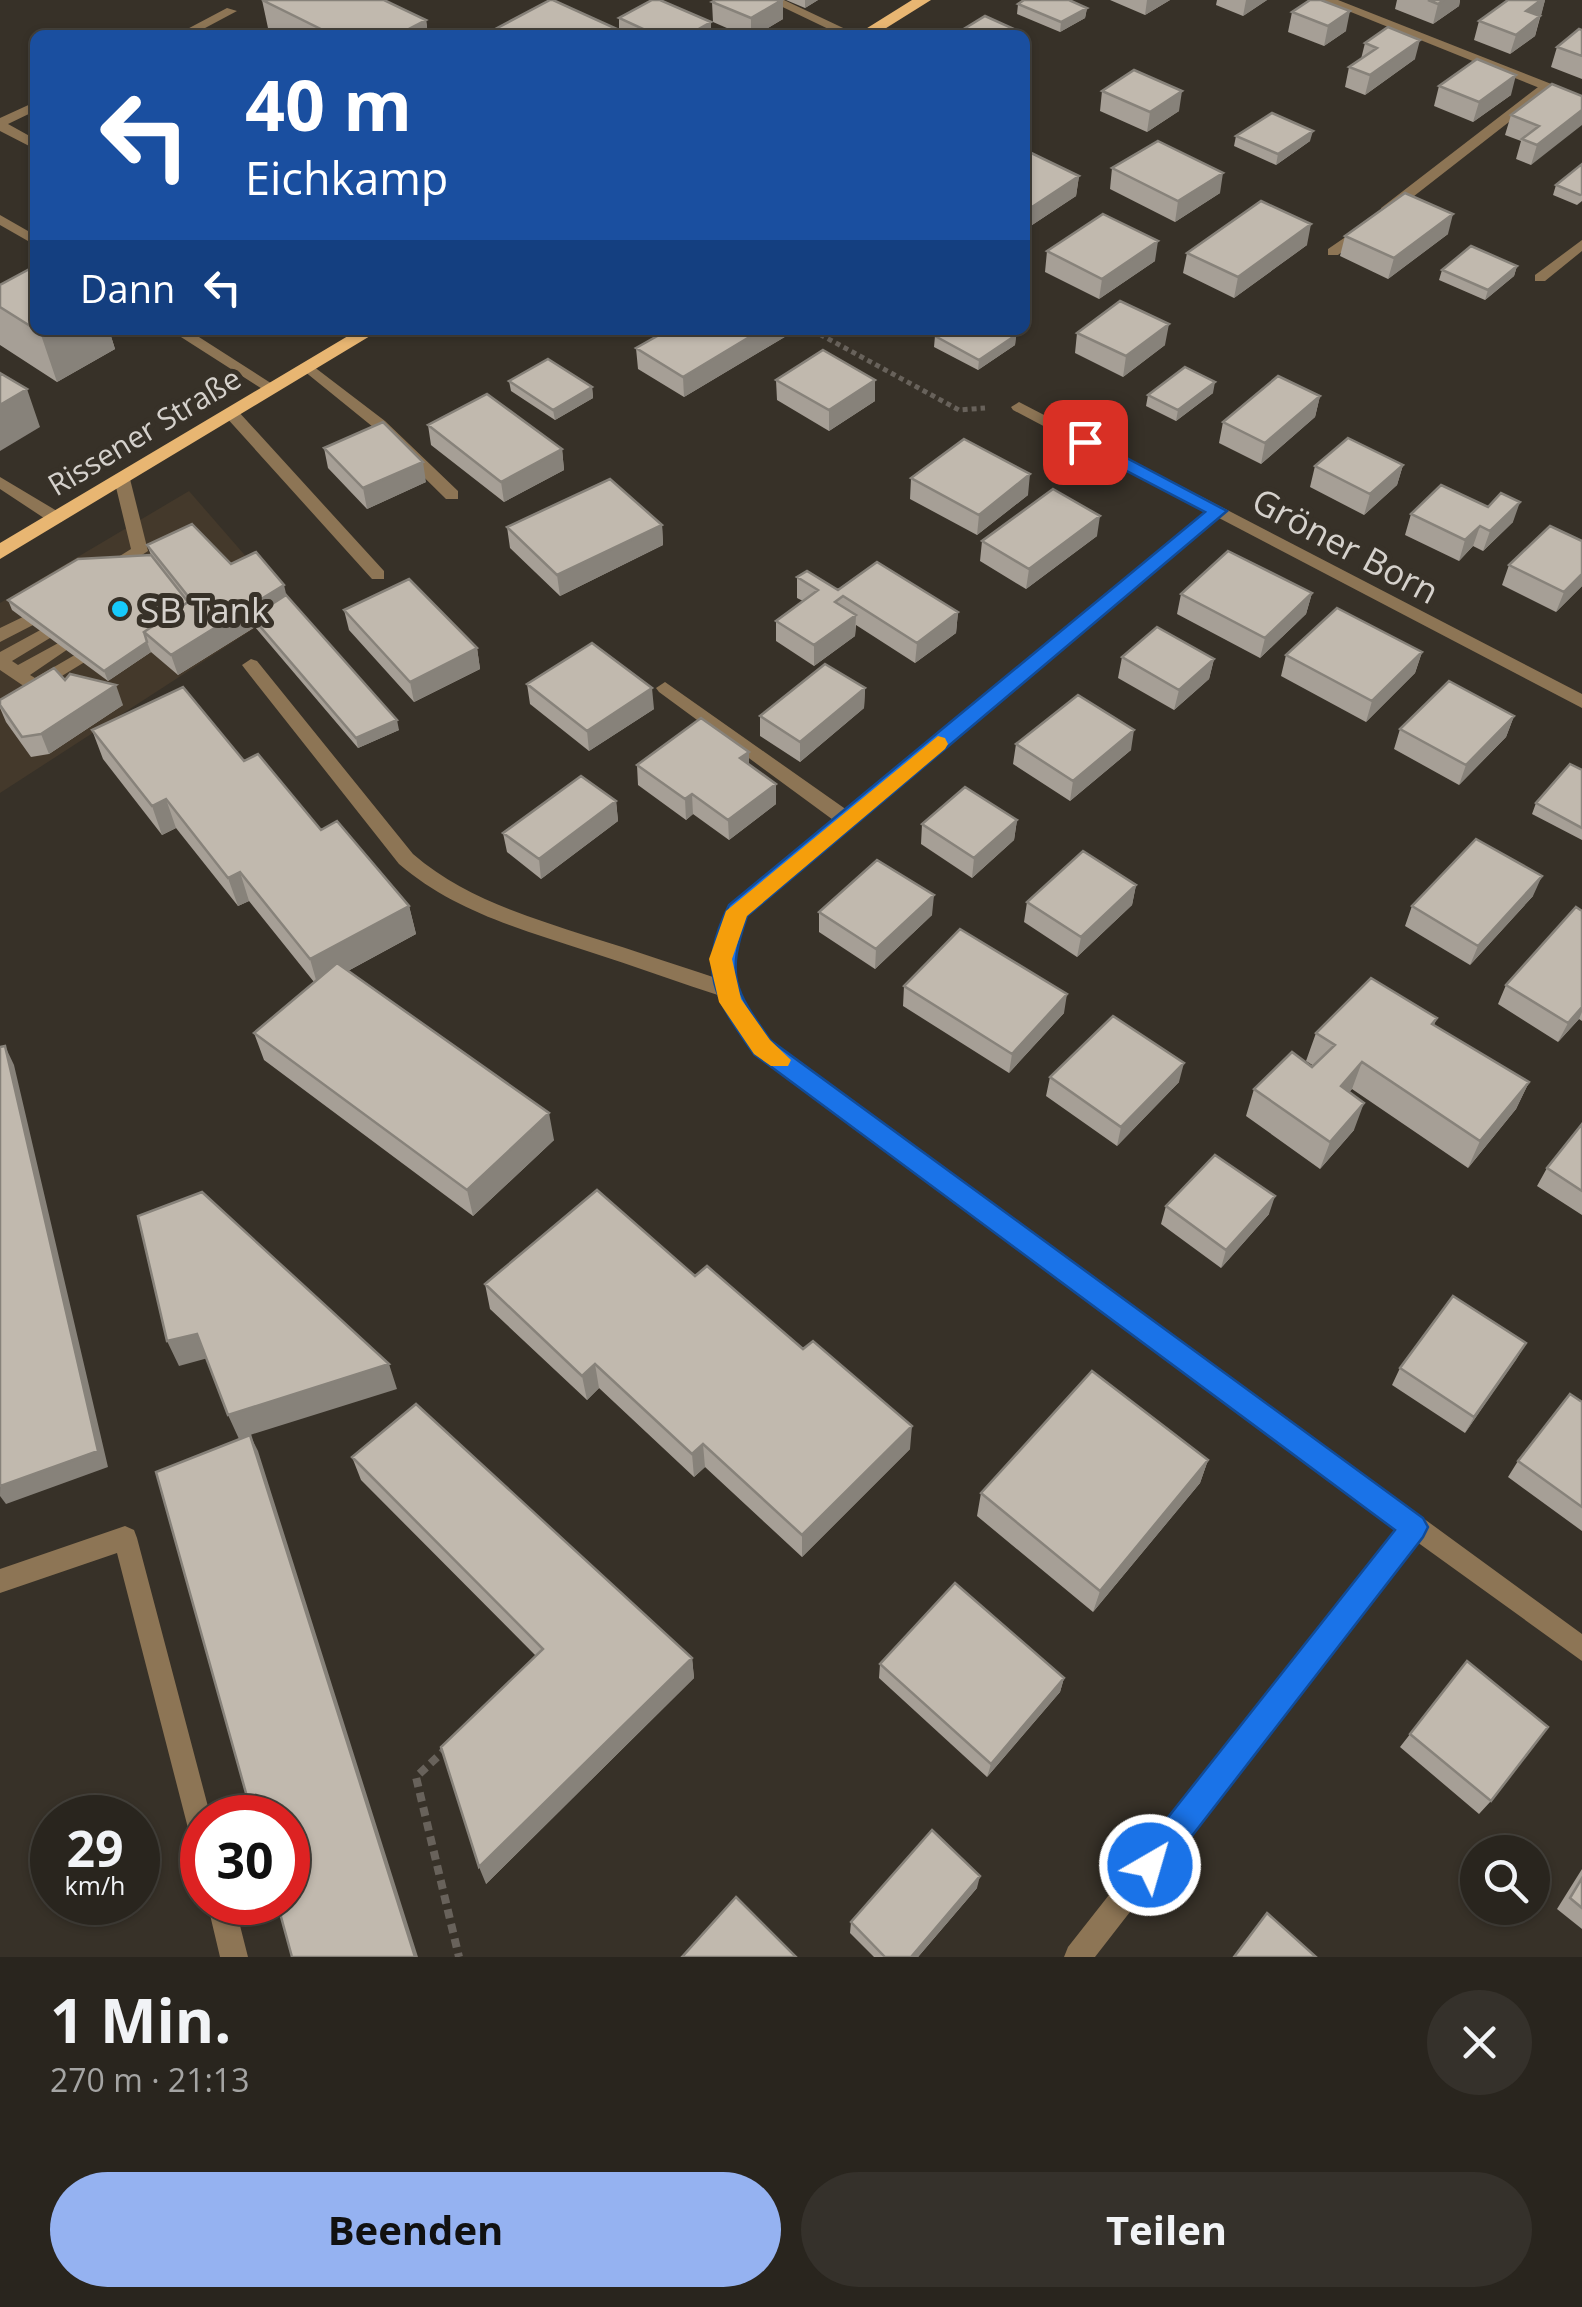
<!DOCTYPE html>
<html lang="de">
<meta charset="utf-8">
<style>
:root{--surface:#29251e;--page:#35312b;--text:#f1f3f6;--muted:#a5a5a4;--line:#45423c;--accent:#95b2f1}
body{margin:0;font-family:"Open Sans",sans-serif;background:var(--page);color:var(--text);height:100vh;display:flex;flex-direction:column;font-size:38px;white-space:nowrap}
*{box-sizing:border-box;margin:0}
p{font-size:32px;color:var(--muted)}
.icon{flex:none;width:55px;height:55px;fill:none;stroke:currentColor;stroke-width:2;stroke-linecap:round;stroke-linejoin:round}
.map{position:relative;height:1957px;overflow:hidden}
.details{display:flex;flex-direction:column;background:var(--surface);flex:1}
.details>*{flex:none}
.hud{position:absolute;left:30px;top:30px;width:1000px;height:305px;border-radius:15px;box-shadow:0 2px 8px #0004,0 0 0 2px var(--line);background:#1a4fa0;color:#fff;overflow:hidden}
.fabs{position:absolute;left:1460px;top:1835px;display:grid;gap:20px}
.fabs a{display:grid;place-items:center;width:90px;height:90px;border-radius:50%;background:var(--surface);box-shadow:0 2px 8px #0004,0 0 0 2px var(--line);font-size:50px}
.speed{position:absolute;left:30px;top:1795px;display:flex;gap:20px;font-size:50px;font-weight:700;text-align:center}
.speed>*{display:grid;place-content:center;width:130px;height:130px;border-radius:50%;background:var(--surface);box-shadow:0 2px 8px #0004,0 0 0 2px var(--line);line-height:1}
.speed small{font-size:25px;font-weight:400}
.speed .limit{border:15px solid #d22;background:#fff;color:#111}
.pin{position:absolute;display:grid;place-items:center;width:85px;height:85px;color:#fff;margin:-42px;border-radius:20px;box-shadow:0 5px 15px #0006}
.me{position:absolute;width:110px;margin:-55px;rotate:38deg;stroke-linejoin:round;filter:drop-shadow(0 0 8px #0008)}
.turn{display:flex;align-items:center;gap:35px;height:210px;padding:0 50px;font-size:45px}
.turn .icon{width:130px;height:130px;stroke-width:2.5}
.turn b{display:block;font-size:70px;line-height:85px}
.then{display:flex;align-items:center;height:95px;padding:0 50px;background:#0003;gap:20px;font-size:38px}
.round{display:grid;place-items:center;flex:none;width:105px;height:105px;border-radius:52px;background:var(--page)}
.overview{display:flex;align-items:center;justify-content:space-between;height:170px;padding:0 50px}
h1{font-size:60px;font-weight:700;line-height:75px}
.cta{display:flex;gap:20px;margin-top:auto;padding:20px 50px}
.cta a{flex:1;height:115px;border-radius:60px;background:var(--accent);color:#111;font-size:40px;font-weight:700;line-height:115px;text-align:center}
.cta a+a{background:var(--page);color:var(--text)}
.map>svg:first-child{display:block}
.built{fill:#44392b}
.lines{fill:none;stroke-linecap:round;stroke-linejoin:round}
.path-far1{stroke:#68625b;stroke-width:5;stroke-dasharray:5 4;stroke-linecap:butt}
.path{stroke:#68625b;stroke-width:8;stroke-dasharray:9 6;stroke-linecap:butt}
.lane{fill:#8d7555;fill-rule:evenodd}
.street{fill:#8d7555;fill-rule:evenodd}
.primary{fill:#e8b672;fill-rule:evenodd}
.wall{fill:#a69f96}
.shaded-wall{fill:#87827a}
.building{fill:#c1b9ae;stroke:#87827a;stroke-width:2.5}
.route{fill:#1a73e8;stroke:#114b97;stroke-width:2.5}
.slow{fill:#f59e0b}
.poi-dot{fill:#16cafb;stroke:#373128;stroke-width:4}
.labels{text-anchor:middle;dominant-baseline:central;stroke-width:10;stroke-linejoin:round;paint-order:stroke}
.far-street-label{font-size:30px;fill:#d5d1cc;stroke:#373128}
.street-label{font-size:35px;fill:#d5d1cc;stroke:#373128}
.poi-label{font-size:35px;fill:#d5d1cc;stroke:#373128;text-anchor:start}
</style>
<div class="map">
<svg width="1582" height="1957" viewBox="0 0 1582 1957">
<rect width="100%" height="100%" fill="#373128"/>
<path class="built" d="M189,491L289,606L0,793V603Z"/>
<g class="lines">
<path class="path-far1" d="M812,330L959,410L985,408"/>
<path class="path" d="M448,1747L416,1777L459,1957"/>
<path class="lane" d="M768,0H784L858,35H841Z
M227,8L237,11L192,35H176Z
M1542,84L1554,87L1391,214H1381V208Z
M35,102V111L8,124L35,139V149L0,131V118Z
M1363,225L1370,229L1368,232L1338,255H1328V249Z
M1582,240V251L1545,281H1535V275Z
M309,363L385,421L458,491V499H446L373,427L304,371V365Z
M231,408L237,410L384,571V579H372L225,416V410Z
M122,474L130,479L148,551L113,574L107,572V564L131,549L114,479Z
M0,477L62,514V522H50L0,489Z
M27,615L36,621L33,625L0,642V628Z
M44,628L53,634L50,638L12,661L18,665L62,641L71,647L30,675L35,678L73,656H85L88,660L34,693L0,670V652Z
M251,659L257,661L413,854C464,898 524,915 587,936C636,951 685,968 734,984L737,990L734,996L727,998C680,983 634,966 587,951C520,929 454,911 399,864L245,669L242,665Z
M665,682L854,815L856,820L854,825H840L659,692L656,688Z
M125,1526L134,1530L137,1538L211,1818H202V1845L193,1841L189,1832L117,1553L0,1593V1569Z
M207,1902H234L248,1957H220Z"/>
<path class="street" d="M1321,0H1338L1582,96V105Z
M0,215L35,235V245L0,225Z
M170,330H188L280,389L272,394L267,392Z
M1019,402L1582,694V708L1219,518L745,915C724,979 731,988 769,1041L1582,1634V1661L1417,1542L1095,1957H1064L1068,1947L1398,1528L755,1053C715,997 697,973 730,906L1206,512L1013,410L1011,407Z"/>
<path class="primary" d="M912,0H931L875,35H856Z
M358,330H380L0,559V543Z"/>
</g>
<path class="wall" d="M262,0L426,20L428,35H281L268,28Z
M786,0H818L805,8Z
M1110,0H1170L1145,15Z
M1217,0H1267L1243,16L1216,5Z
M1397,0H1460L1459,6L1433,24L1395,9Z
M1545,0L1535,36L1510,54L1474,40L1479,21Z
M712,2L783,19L756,35H743L713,22Z
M1018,4L1087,8L1085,18L1060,32L1017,14Z
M1292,12L1346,31L1324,46L1288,32Z
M619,18L711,22V35H484L619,30Z
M1582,30V79L1551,67L1557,47Z
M1365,43L1415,59L1365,95L1345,87L1349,67L1361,59Z
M1439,86L1511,95L1473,122L1434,106Z
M1102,91L1179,111L1147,132L1100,111Z
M1582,96L1531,165L1516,159L1521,141L1505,135L1511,115Z
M1236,136L1310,141L1276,165L1234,146Z
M1025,150L1079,176L1076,196L1029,227L1025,225Z
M1582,164V201L1577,205L1553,195L1556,185Z
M1112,168L1220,193L1175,222L1110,189Z
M1448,234L1388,279L1340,256L1345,236Z
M1307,245L1234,298L1183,273L1187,253Z
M1047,251L1155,261L1099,299L1045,272Z
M35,266V330H109L115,349L57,382L0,345V285Z
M1517,266L1514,276L1485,300L1439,280L1442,270Z
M668,330H788V335L684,397L638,369L636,348Z
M1077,333L1165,345L1123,377L1075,353Z
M1016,335L1015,345L978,370L934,347L935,336Z
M776,380H875V401L829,431L777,400Z
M509,381L592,387L593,398L555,420L511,391Z
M1213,393L1176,421L1146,406L1148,395Z
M1320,396L1315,417L1261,464L1219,443L1223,422Z
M428,425L562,449L564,470L504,502L431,445Z
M324,448L426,482L367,509L328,468Z
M1403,465L1397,485L1364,515L1310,487L1315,466Z
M911,478L1028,495L977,535L910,499Z
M1411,514L1513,522L1483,551L1473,546L1459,561L1405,535Z
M662,525L663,545L560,596L510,548L507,527Z
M1097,536L1026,589L980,561L982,541Z
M1582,541V586L1556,612L1502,585L1509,565Z
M147,545L231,564L286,595L399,730L358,748L255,627L178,675L151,652L108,681L12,610L8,600L151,555Z
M797,577L838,590L958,612L956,633L915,663L856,625L855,636L814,666L776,641V621L803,601L797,598Z
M1312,593L1306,614L1260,658L1177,614L1181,594Z
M344,610L477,648L480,669L414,702L349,630Z
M1422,652L1415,673L1366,722L1281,676L1286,655Z
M1122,657L1214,659L1209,679L1174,710L1118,678Z
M527,684L654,709L589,751L530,704Z
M865,688L864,708L800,762L760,736V716Z
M0,700L123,705L49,754L31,757L6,722L0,708Z
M1514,716L1506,737L1459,785L1394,749L1400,729Z
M92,730L244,761L321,830L409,906L416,934L348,971L554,1140L473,1216L264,1060L254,1033L314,982L249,901L238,906L176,828L162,835L103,759Z
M1016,744L1131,750L1070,801L1013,764Z
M749,752V765L776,804L729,840L693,814L686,820L638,785L637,765Z
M1582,770V840L1532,814L1536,803Z
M616,801L618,821L541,879L507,852L503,833Z
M1017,820L1014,840L972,878L921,844L922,824Z
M1136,885L1132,905L1077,957L1024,922L1027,902Z
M1533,896L1470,965L1405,926L1412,906Z
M1582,911V1021L1579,1019L1558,1042L1498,1004L1506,985Z
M819,912L932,915L875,969L819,932Z
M904,986L1064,1013L1009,1073L903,1006Z
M1437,1018L1434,1025L1529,1082L1516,1109L1468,1168L1352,1089L1349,1092L1354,1130L1320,1169L1246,1116L1254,1089L1314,1066L1306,1061L1316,1033Z
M1050,1077L1179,1082L1117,1146L1046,1096Z
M1582,1124V1215L1537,1186L1547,1168Z
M1166,1206L1269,1214L1221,1268L1161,1224Z
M695,1276L910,1449L802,1557L705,1467L694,1477L599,1388L587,1400L490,1309L485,1284Z
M1526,1343L1465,1433L1392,1385L1400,1368Z
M1582,1402V1531L1508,1477L1518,1461Z
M352,1457L692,1658L694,1678L486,1884L536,1656L361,1480Z
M1208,1460L1200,1483L1093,1612L977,1516L981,1493Z
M1467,1661L1491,1801L1479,1814L1400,1747Z
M880,1664L1064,1678L1060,1692L987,1777L879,1678Z
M1582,1869V1929L1557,1909Z
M977,1888L918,1957H874L850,1933L851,1922Z"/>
<path class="shaded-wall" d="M783,0V19L756,35H751V18Z
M805,0H818L805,8Z
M1147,0H1170L1145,15Z
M1246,0H1267L1243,16Z
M1444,0H1460L1459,6L1433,24L1438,4Z
M1541,0H1545L1541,16L1526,11Z
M1087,8L1085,18L1060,32L1061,22Z
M1350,11L1346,31L1324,46L1328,26Z
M1540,16L1535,36L1510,54L1516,35Z
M426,20L428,35H397Z
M711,22V35H688Z
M1420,40L1415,59L1365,95L1370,75Z
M1516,75L1511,95L1473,122L1479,102Z
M1182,91L1179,111L1147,132L1150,112Z
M1582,110V125L1531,165L1537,145Z
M1313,131L1310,141L1276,165L1278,154Z
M1223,173L1220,193L1175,222L1178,201Z
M1079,176L1076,196L1029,227L1032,207Z
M1453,214L1448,234L1388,279L1394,258Z
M1311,224L1307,245L1234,298L1238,277Z
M1158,241L1155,261L1099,299L1102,279Z
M1517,266L1514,276L1485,300L1488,290Z
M1169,324L1165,345L1123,377L1126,356Z
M45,330H109L115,349L57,382L40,332Z
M761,330H788V335L684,397L683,377Z
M1016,335L1015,345L978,370L979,360Z
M875,380V401L829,431V410Z
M1215,382L1213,393L1176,421L1178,410Z
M592,387L593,398L555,420L553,410Z
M27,389L40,427L0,451V405Z
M1320,396L1315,417L1261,464L1265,443Z
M562,449L564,470L504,502L501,482Z
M423,462L426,482L367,509L363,488Z
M1403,465L1397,485L1364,515L1370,494Z
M1030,474L1028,495L977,535L979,515Z
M1520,502L1513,522L1483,551L1490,531Z
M1100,516L1097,536L1026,589L1029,569Z
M662,525L663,545L560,596L557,575Z
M1480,526L1473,546L1459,561L1465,540Z
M1582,574V586L1556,612L1564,592Z
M284,585L289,606L252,617L255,627L178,675L171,655Z
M1312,593L1306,614L1260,658L1265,638Z
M958,612L956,633L915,663L917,643Z
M856,615L855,636L814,666V645Z
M147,642L151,652L108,681L104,671Z
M477,648L480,669L414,702L410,682Z
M1422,652L1415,673L1366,722L1372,701Z
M1214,659L1209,679L1174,710L1179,690Z
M116,685L123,705L49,754L41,734Z
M652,688L654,709L589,751L587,731Z
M865,688L864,708L800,762V742Z
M1514,716L1506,737L1459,785L1466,765Z
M397,720L399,730L358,748L356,738Z
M1134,730L1131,750L1070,801L1073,781Z
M749,752V772L740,758Z
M776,784V804L729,840L728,820Z
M692,794L693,814L686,820L685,799Z
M166,799L176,828L162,835L152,806Z
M616,801L618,821L541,879L539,859Z
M1017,820L1014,840L972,878L974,858Z
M240,872L249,901L238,906L228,878Z
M1542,876L1533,896L1470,965L1478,946Z
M1136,885L1132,905L1077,957L1081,937Z
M934,895L932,915L875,969L876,949Z
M409,906L416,934L318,987L310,959Z
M1067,994L1064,1013L1009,1073L1012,1054Z
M1582,1007V1012L1579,1019L1558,1042L1568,1023Z
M5,1046L14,1065L108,1467L6,1504L0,1496Z
M1362,1062L1352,1089L1331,1113L1341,1086Z
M1184,1063L1179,1082L1117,1146L1121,1127Z
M1529,1082L1516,1109L1468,1168L1480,1141Z
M1364,1103L1354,1130L1320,1169L1330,1142Z
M549,1113L554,1140L473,1216L467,1190Z
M1275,1196L1269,1214L1221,1268L1226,1250Z
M197,1334L208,1358L179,1366L167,1341Z
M1526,1343L1516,1360L1465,1433L1474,1417Z
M389,1364L397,1389L250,1435L258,1451L418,1957H415L239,1439L228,1415Z
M595,1364L599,1388L587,1400L582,1376Z
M912,1426L910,1449L802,1557V1535Z
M703,1444L705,1467L694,1477L692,1454Z
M1208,1460L1200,1483L1093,1612L1100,1591Z
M692,1658L694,1678L486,1884L479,1867Z
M1064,1678L1060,1692L987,1777L991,1764Z
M980,1876L977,1888L918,1957H911Z"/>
<path class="building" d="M262,0H384L426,20L397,35H333Z
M550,0H553L630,35H484Z
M652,0H660L711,22L688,35H656L619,18Z
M716,0H782L751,18L712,2Z
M1024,0H1069L1087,8L1061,22L1018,4Z
M1310,0H1321L1350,11L1328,26L1292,12Z
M1428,0H1444L1438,4Z
M1508,0H1541L1526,11L1540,16L1516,35L1479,21Z
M985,16L1023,33L1020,35H954Z
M1388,27L1420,40L1370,75L1349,67L1377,48L1365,43Z
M1579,29L1582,30V56L1557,47Z
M1477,59L1516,75L1479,102L1439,86Z
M1134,70L1182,91L1150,112L1102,91Z
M1552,84L1582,96V110L1537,145L1522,139L1539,126L1511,115Z
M1272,113L1313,131L1278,154L1236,136Z
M1158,141L1223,173L1178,201L1112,168Z
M1025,150L1079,176L1032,207L1025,203Z
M1582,164V194L1580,195L1556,185Z
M1405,193L1453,214L1394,258L1345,236Z
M1261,201L1311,224L1238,277L1187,253Z
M1103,214L1158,241L1102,279L1047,251Z
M1471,246L1517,266L1488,290L1442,270Z
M35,266V329L0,307V285Z
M1120,301L1169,324L1126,356L1077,333Z
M668,330H761L683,377L636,348Z
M944,330H1006L1016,335L979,360L935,336Z
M823,350L875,380L829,410L776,380Z
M548,359L592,387L553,410L509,381Z
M1185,367L1215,382L1178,410L1148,395Z
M0,373L27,389L0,405Z
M1278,376L1320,396L1265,443L1223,422Z
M487,394L562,449L501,482L428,425Z
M383,422L423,462L363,488L324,448Z
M1348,438L1403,465L1370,494L1315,466Z
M964,439L1030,474L979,515L911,478Z
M610,479L662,525L557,575L507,527Z
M1441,485L1488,507L1501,493L1520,502L1490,531L1480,526L1465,540L1411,514Z
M1053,489L1100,516L1029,569L982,541Z
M192,524L231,564L256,552L284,585L171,655L144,632L191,600L147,545Z
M1550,526L1582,541V574L1564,592L1509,565Z
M1228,551L1312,593L1265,638L1181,594Z
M151,555L188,602L144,632L147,642L104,671L8,600L78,559Z
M877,562L958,612L917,643L843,596L835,602L856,615L814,645L776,621L818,590L797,577L807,571L838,590Z
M409,579L477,648L410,682L344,610Z
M286,595L397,720L356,738L252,617Z
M1337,608L1422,652L1372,701L1286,655Z
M1157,627L1214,659L1179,690L1122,657Z
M592,643L652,688L587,731L527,684Z
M825,664L865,688L800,742L760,716Z
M54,668L65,680L70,674L116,685L41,734L22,737L0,705V700Z
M1449,681L1514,716L1466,765L1400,729Z
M183,687L244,761L258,754L321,830L337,821L409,906L310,959L240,872L228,878L166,799L152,806L92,730Z
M1078,695L1134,730L1073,781L1016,744Z
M701,718L749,752L740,758L776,784L728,820L692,794L685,799L637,765Z
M1570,764L1582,770V828L1536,803Z
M581,776L616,801L539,859L503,833Z
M965,787L1017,820L974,858L922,824Z
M1476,839L1542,876L1478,946L1412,906Z
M1083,851L1136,885L1081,937L1027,902Z
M877,860L934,895L876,949L819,912Z
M1576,907L1582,911V1007L1568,1023L1506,985Z
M960,929L1067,994L1012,1054L904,986Z
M337,963L549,1113L467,1190L254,1033Z
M1371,978L1437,1018L1432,1024L1529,1082L1480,1141L1362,1062L1341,1086L1364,1103L1330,1142L1254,1089L1292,1052L1312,1067L1335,1045L1316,1033Z
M1113,1016L1184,1063L1121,1127L1050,1077Z
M5,1046L98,1451L0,1486V1047Z
M1582,1124V1191L1547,1168Z
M1215,1155L1275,1196L1226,1250L1166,1206Z
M597,1190L695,1276L707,1266L803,1349L813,1341L912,1426L802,1535L703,1444L692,1454L595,1364L582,1376L485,1284Z
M202,1192L389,1364L228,1415L197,1334L167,1341L138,1216Z
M1453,1296L1526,1343L1474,1417L1400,1368Z
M1092,1371L1208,1460L1100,1591L981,1493Z
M1570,1394L1582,1402V1507L1518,1461Z
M416,1404L692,1658L479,1867L441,1747L543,1649L352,1457Z
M250,1435L415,1957H292L277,1902H288V1818H253L156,1472Z
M955,1583L1064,1678L991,1764L880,1664Z
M1467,1661L1548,1727L1491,1801L1410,1734Z
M932,1830L980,1876L911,1957H885L851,1922Z
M1582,1878V1908L1570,1898Z
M736,1897L796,1957H682Z
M1267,1913L1316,1957H1234Z"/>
<path class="route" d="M1085,436L1227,511L747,916C726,977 734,989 770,1040L1423,1518L1428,1527L1423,1537L1161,1876L1150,1880L1139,1876L1135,1865L1139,1854L1395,1530L754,1054C715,998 696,972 729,905L1205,512L1079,446V437Z"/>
<path class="slow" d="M938,736L945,738L948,744L945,749L747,916L732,959L741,999L770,1040L791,1060L788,1066H771L754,1054L719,1002L709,959L726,911Z"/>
<circle class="poi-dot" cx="120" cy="609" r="10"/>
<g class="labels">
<g class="far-street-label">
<text transform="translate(144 431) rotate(-31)">Rissener Straße</text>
</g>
<g class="street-label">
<text transform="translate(1346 545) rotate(28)">Gröner Born</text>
</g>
<g class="poi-label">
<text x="140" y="609">SB Tank</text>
</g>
</g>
</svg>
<div class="fabs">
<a><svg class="icon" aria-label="search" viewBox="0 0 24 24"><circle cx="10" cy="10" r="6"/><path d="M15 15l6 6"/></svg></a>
</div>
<div class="speed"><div>29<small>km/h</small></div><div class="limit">30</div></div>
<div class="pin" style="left:1085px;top:442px;background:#d93025"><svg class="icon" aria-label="arrive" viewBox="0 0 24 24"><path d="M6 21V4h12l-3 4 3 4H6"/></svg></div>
<svg class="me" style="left:1150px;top:1865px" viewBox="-20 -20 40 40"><circle r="17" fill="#1a73e8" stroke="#fff" stroke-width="3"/><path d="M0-11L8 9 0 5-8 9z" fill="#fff"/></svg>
<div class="hud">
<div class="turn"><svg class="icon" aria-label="left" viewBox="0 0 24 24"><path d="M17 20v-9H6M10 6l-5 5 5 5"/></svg><div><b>40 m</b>Eichkamp</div></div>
<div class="then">Dann<svg class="icon" aria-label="left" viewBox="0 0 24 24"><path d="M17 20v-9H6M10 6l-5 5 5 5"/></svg></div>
</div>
</div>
<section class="details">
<div class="overview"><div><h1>1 Min.</h1><p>270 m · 21:13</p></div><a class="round"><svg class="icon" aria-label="close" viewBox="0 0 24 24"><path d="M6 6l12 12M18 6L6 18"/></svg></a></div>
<div class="cta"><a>Beenden</a><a>Teilen</a></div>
</section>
